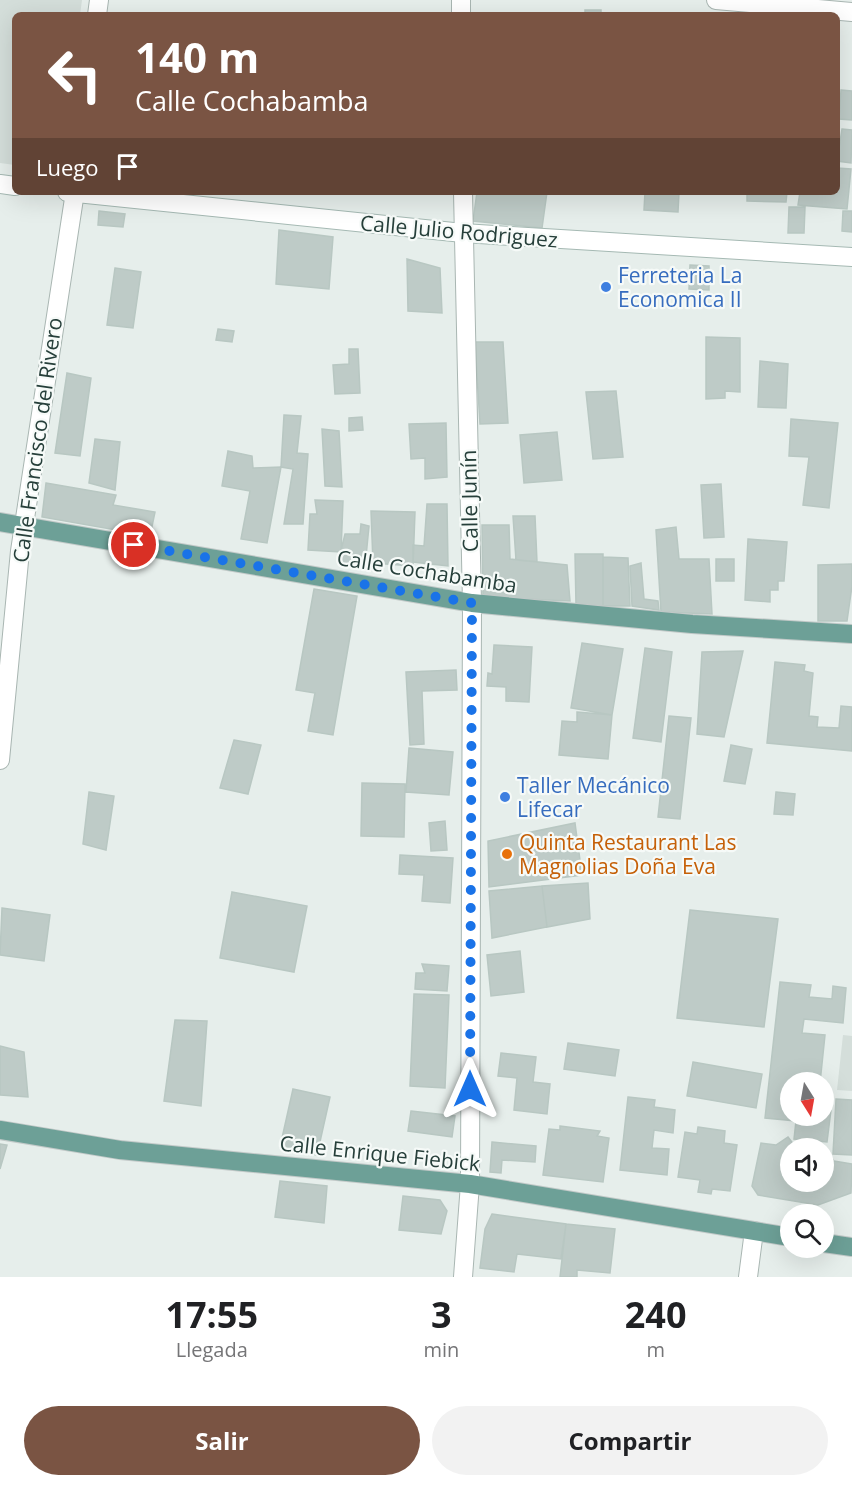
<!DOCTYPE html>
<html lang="es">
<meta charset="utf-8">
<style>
:root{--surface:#fff;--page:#f2f2f2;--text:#202124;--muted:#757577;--accent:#7a5443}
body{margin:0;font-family:"Open Sans",sans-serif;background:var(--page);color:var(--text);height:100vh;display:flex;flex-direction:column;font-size:22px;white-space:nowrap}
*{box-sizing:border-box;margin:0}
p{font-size:20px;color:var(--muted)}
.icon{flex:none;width:33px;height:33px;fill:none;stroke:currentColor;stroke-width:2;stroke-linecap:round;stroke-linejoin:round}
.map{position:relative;height:1277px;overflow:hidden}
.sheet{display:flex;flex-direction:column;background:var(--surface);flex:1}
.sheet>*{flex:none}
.banner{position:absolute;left:12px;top:12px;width:828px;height:183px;border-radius:9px;box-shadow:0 6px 24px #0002;background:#7a5443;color:#fff;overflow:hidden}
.needle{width:39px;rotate:169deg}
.buttons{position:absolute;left:780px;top:1072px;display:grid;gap:12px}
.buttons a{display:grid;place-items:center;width:54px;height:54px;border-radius:50%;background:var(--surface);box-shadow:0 6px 24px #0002;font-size:30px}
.pin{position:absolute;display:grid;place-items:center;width:51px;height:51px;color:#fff;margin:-26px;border:3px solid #fff;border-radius:50%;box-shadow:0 2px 6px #0007}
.me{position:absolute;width:66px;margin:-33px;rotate:0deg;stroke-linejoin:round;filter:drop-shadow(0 0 4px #0008)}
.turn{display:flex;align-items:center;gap:21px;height:126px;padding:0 24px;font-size:27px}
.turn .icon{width:78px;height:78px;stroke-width:2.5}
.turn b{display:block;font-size:42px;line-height:51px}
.then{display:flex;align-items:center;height:57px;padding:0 24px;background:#0003;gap:12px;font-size:22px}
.eta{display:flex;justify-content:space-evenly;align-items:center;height:102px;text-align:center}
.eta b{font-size:36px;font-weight:700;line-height:42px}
.action{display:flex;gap:12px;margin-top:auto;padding:12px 24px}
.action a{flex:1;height:69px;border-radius:36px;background:var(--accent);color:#fff;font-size:24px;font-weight:700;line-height:69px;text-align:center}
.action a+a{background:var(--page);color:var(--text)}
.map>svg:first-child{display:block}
.built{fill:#d4deda}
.building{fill:#becbc7;stroke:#b8c7c2;stroke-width:1.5;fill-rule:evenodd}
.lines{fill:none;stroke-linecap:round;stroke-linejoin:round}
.street-casing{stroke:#a9b6b2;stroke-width:20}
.secondary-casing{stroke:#a5b9b3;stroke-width:20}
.primary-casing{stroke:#c2c9c8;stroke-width:20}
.street{stroke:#fff;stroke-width:18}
.secondary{stroke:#fff;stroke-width:18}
.primary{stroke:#6da097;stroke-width:18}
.route{stroke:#1a73e8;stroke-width:10;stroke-dasharray:0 18}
.shop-dot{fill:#3f7fe0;stroke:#f6faf8;stroke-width:2}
.food-dot{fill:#e8710a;stroke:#f6faf8;stroke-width:2}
.labels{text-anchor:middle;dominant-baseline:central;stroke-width:4.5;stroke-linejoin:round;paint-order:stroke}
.street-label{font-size:21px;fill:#263f3a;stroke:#f6faf8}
.shop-label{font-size:21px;fill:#366cbe;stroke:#f6faf8;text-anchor:start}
.food-label{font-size:21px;fill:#c56008;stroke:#f6faf8;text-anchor:start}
</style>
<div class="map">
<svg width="852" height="1277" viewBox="0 0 852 1277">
<rect width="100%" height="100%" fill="#e6eeeb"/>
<path class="built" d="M0,0H82L80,15H15V165L0,163Z
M843,1035L852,1036V1091L837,1090Z"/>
<path class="building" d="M585,10H601V15H585Z
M841,90L852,91V120L839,119Z
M842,129L852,130L851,163L837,161Z
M837,168L851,169L847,209L798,205L800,192H837Z
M477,192H547L542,228L473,221Z
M645,192H679L678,212L644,210Z
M747,192H787L786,202L747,201Z
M789,207H805L804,233H788Z
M99,211L125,214L123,227L98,225Z
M843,211H852V232L842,231Z
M279,230L333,237L329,289L276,284Z
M407,259L440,268L442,313L408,311Z
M690,265L709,266V290L689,289Z
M115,268L141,272L133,328L107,325Z
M218,329L234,331L232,342L216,340Z
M706,337L740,338V392L725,391V398L706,399Z
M475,342H503L508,423L480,424Z
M349,349H358L360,393L335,394L333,365L349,364Z
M760,361L788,364L786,408L758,407Z
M67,373L91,378L80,456L55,453Z
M616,391L623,457L593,459L586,392Z
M284,415L301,416L297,453L308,454L303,524H284L293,469L281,467Z
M362,417L363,430L349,431V418Z
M791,419L838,423L829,508L803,505L809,457L789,456Z
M446,423L447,477L425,479V458L411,459L409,424Z
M322,429L339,431L342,487L325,486Z
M557,432L562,480L524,483L520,435Z
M95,439L120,442L115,490L89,483Z
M228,451L252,456L253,468L281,467L267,543L241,539L250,491L222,486Z
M46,483L116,495L113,505L155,512L150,536L42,517Z
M721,484L724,537L704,538L701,485Z
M315,500L343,501L341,552L308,550L310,514H317Z
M427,504H447L448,566L413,562V545L424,546Z
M371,511L415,512L413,566L373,563Z
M513,516H535L537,562L516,560Z
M361,524L369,526L365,567L338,563L345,534H360Z
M482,525H509L510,559L567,565L570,601L483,597Z
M676,527L679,559H709L712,614L661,612L656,530Z
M748,539L787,542L784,581H778V590H770V602L745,600Z
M575,554H603V606L576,605Z
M603,557L628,558L630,606H603Z
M716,559H734V581H716Z
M641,563L644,599L658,601L659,610L632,606L630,566Z
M852,564V586L847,621H818V565Z
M314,589L357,596L333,735L308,731L315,693L296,690Z
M582,643L623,649L612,715L571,708Z
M494,645L532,647L529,702L506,701V687L487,686L488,673L492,674Z
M645,648L672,652L661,742L633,738Z
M743,651L724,737L697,734L702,652Z
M775,662L805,665L804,671L813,673L809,716L818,717L817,727L839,728L841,706L852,707V751L767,743Z
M456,670L457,690L422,691L424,744L410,745L406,672Z
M577,712L612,715L608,759L559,755L562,721L577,722Z
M669,716L691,718L680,819L658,817Z
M234,740L261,745L248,794L220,788Z
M731,745L752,749L745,784L724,781Z
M409,748L453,752L449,795L406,792Z
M362,783L405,784L404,837L361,836Z
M89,792L114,796L106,850L83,844Z
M776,792L795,794L793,815L774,814Z
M445,821L447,850L431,851L429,823Z
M575,823L582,875L489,887L488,841Z
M400,855L453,858L450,903L422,901L424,875L399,874Z
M588,883L590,919L547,927L542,886Z
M542,886L547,927L492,938L489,891Z
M232,892L307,906L294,972L220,958Z
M2,908L50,915L44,961L0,955Z
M690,910L778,919L764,1027L677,1018Z
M520,951L524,992L491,996L487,955Z
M422,964L449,966L447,991L415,989L416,973H425Z
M780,982L811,985L809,997L832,999L833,986L846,988L843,1023L804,1019L802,1033L825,1035L820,1083H790V1116H824V1102H832L827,1142L794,1139L796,1121L765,1118Z
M414,994L449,995L445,1088L410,1086Z
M175,1020L207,1021L201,1106L164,1101Z
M568,1043L619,1050L615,1076L564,1069Z
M0,1046L24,1052L28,1097L0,1095Z
M501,1053L536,1057L533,1082L550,1084L547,1114L514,1110L517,1078L498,1076Z
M693,1062L762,1074L756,1108L687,1096Z
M293,1089L330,1097L317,1155L280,1147Z
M628,1097L655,1100L654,1107L675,1110L673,1133L654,1130L652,1148L669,1149L667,1175L620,1170Z
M836,1099L852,1100V1155L833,1154Z
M411,1111L455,1116L452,1137L408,1131Z
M560,1126L600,1131L597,1136L609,1138L603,1182L543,1175L549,1129L560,1130Z
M698,1127L725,1131L724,1143L737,1145L730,1191L712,1189L711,1194L698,1192L700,1180L678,1177L685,1132L697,1134Z
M788,1137L794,1145L825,1149L834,1161L852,1164L851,1193L818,1205L758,1195L752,1186L761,1143L776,1145ZM790,1149H824V1182H790Z
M492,1142L536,1146L535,1162L502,1160L501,1173L490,1172Z
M0,1144L7,1145L0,1169Z
M280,1181L327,1186L324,1223L275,1217Z
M403,1196L440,1200L447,1211L441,1234L399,1230Z
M492,1214L566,1224L561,1259L517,1254L514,1272L480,1268L485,1229Z
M566,1224L615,1229L610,1273L577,1270V1277H560Z"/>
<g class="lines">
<g class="street-casing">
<path id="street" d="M461,0V15
M716,0L852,12
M97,15L99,0
M0,760L20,551L75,192
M463,1277L470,1184L472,603L463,192
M748,1277L754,1231"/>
</g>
<g class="secondary-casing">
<path id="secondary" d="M0,184L15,186
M67,192L463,233L852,257"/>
</g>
<g class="primary-casing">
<path id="primary" d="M0,522L472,603L692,624L852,634
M0,1130L120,1150L470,1184L790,1237
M824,1243L852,1247"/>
</g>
<use href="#street" class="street"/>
<use href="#secondary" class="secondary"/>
<use href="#primary" class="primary"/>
</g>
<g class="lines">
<path class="route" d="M134,545L472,603L470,1089"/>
</g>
<g class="shop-dot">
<circle cx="606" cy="287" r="6"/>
<circle cx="505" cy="797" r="6"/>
</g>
<circle class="food-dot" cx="507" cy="854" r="6"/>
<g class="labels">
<g class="street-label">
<text transform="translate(459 231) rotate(5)">Calle Julio Rodriguez</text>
<text transform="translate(37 440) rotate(-82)">Calle Francisco del Rivero</text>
<text transform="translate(469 501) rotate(-91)">Calle Junín</text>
<text transform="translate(427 571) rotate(9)">Calle Cochabamba</text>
<text transform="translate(380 1153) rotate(6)">Calle Enrique Fiebick</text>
</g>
<g class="shop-label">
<text x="618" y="275">Ferreteria La<tspan x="618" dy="24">Economica II</tspan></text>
<text x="517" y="785">Taller Mecánico<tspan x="517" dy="24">Lifecar</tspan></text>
</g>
<g class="food-label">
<text x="519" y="842">Quinta Restaurant Las<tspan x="519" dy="24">Magnolias Doña Eva</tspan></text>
</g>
</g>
</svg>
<div class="buttons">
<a><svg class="needle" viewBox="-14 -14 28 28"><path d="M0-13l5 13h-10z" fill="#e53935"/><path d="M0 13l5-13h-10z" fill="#757577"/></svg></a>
<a><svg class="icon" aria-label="sound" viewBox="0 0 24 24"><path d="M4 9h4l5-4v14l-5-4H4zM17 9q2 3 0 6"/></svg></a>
<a><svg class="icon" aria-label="search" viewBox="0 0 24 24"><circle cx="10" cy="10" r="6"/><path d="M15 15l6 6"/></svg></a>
</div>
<div class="pin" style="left:134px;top:545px;background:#d93025"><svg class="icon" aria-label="arrive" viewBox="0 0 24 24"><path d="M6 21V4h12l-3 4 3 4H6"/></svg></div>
<svg class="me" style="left:470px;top:1089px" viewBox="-20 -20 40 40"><path d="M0-17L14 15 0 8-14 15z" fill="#1a73e8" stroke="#fff" stroke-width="4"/></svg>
<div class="banner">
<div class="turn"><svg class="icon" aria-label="left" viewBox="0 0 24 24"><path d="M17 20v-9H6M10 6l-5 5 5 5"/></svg><div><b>140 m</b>Calle Cochabamba</div></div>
<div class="then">Luego<svg class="icon" aria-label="arrive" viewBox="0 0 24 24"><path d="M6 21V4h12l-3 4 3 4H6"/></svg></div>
</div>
</div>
<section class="sheet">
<div class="eta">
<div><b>17:55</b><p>Llegada</p></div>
<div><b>3</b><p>min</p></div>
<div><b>240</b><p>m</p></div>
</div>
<div class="action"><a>Salir</a><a>Compartir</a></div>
</section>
